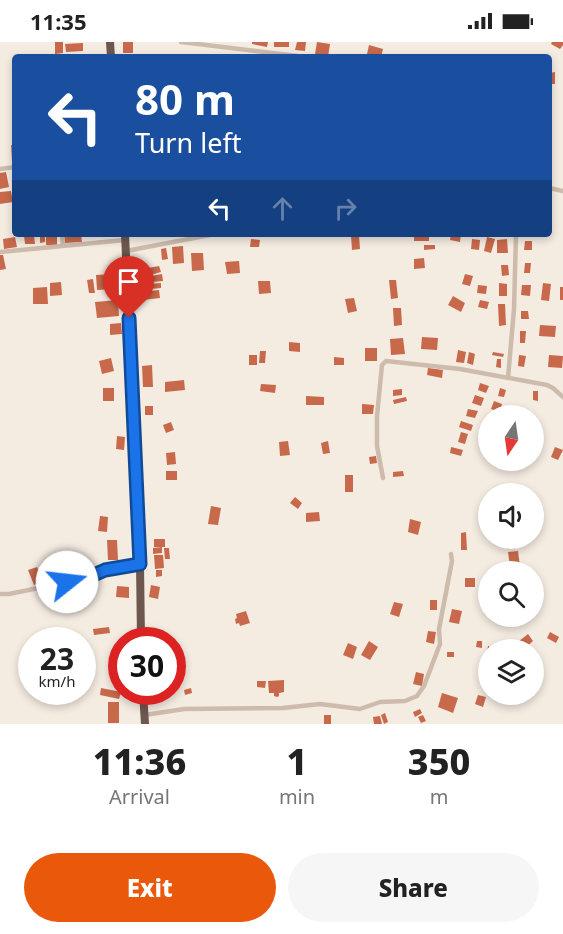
<!DOCTYPE html>
<style>
:root{--surface:#fff;--page:#f6f6f6;--text:#222;--muted:#767676;--accent:#ea580c}
body{margin:0;font-family:"Noto Sans",sans-serif;background:var(--page);color:var(--text);height:100vh;display:flex;flex-direction:column;font-size:22px;white-space:nowrap}
*{box-sizing:border-box;margin:0}
p{font-size:20px;color:var(--muted)}
.icon{flex:none;width:33px;height:33px;fill:none;stroke:currentColor;stroke-width:2;stroke-linecap:round;stroke-linejoin:round}
.map{position:relative;height:682px;overflow:hidden}
.drawer{display:flex;flex-direction:column;background:var(--surface);flex:1}
.drawer>*{flex:none}
.guide{position:absolute;left:12px;top:12px;width:540px;height:183px;border-radius:6px;box-shadow:0 3px 9px #0003;background:#1a4fa0;color:#fff;overflow:hidden}
.needle{width:39px;rotate:193deg}
.controls{position:absolute;left:478px;top:363px;display:grid;gap:12px}
.controls a{display:grid;place-items:center;width:66px;height:66px;border-radius:50%;background:var(--surface);box-shadow:0 3px 9px #0003;font-size:30px}
.speed{position:absolute;left:18px;top:585px;display:flex;gap:12px;font-size:30px;font-weight:700;text-align:center}
.speed>*{display:grid;place-content:center;width:78px;height:78px;border-radius:50%;background:var(--surface);box-shadow:0 3px 9px #0003;line-height:1}
.speed small{font-size:15px;font-weight:400}
.speed .limit{border:9px solid #d22;background:#fff;color:#111}
.pin{position:absolute;display:grid;place-items:center;width:51px;height:51px;color:#fff;margin:-62px -26px;border-radius:50% 50% 50% 0;rotate:-45deg;box-shadow:0 0 6px #0007}
.pin .icon{rotate:45deg}
.me{position:absolute;width:66px;margin:-33px;rotate:74deg;stroke-linejoin:round;filter:drop-shadow(0 0 4px #0008)}
.turn{display:flex;align-items:center;gap:21px;height:126px;padding:0 24px;font-size:27px}
.turn .icon{width:78px;height:78px;stroke-width:2.5}
.turn b{display:block;font-size:42px;line-height:51px}
.lanes{display:flex;align-items:center;height:57px;padding:0 24px;background:#0003;justify-content:center;gap:30px;direction:ltr}
.lanes .off{opacity:.35}
.eta{display:flex;justify-content:space-evenly;align-items:center;height:102px;text-align:center}
.eta b{font-size:36px;font-weight:800;line-height:42px}
.button{display:flex;gap:12px;margin-top:auto;padding:12px 24px}
.button a{flex:1;height:69px;border-radius:36px;background:var(--accent);color:#fff;font-size:24px;font-weight:800;line-height:69px;text-align:center}
.button a+a{background:var(--page);color:var(--text)}
.status{display:flex;justify-content:space-between;align-items:center;height:42px;padding:0 30px;background:var(--surface);direction:ltr}
.status svg{height:16px;fill:currentColor}
.map>svg:first-child{display:block}
.building{fill:#c8694b}
.lines{fill:none;stroke-linecap:round;stroke-linejoin:round}
.minor{stroke:#cdbbac;stroke-width:4.5}
.trunk{stroke:#6c584f;stroke-width:8}
.route-casing{stroke:#114b97;stroke-width:15}
.route{stroke:#1a73e8;stroke-width:10}
</style>
<div class="status"><b>11:35</b><svg viewBox="0 0 49 12"><path d="M0 12V9h3v3zM5 12V6h3v6zM10 12V3h3v9zM15 12V0h3v12zM26 1h20v11H26zM47 4h2v5h-2z"/></svg></div>
<div class="map">
<svg width="563" height="682" viewBox="0 0 563 682">
<rect width="100%" height="100%" fill="#f4ebe1"/>
<path class="building" d="M55,0H63V11L55,12Z
M123,0H133V11H123Z
M252,0H268L267,5L252,2Z
M274,0H289V5H274Z
M297,0H306L305,9L295,8Z
M317,0L330,2L328,15L315,12Z
M552,0H563V3L560,7L551,2Z
M83,1V9L66,10L65,2Z
M369,3L383,7L381,15L367,12Z
M555,30V42H549V31Z
M11,103H15V119H12Z
M6,130L9,145L0,147V131Z
M11,149L13,160L0,162V150Z
M40,192H45V200L40,201Z
M46,192H57V203H46Z
M64,192H81L82,200L65,201Z
M414,192H429V199H414Z
M451,192H461L460,200L450,198Z
M34,193L35,202H25L24,194Z
M359,193L360,207L352,208L351,194Z
M15,195L17,205L4,207L3,197Z
M487,195L495,197L491,211L484,209Z
M251,197L260,198L259,205H250Z
M472,197L480,198L479,208L471,207Z
M507,197L508,211H497V198Z
M525,199H532V208H524Z
M424,203H435V207L424,208Z
M183,204L184,221L173,222L172,205Z
M166,206L168,217L162,218L161,207Z
M191,211H203L204,228L192,229Z
M0,213H3L6,227L0,228Z
M424,216L425,226L414,227V217Z
M239,219L240,231L227,232L225,220Z
M525,221H531L530,231H524Z
M501,223H508L509,233L502,234Z
M159,224L161,230L150,233L148,226Z
M141,228L144,239L137,241L134,230Z
M113,232L114,247L97,248L96,233Z
M162,232L163,239L152,240L151,234Z
M465,232L473,234L470,244L462,242Z
M93,237L95,251H89L87,238Z
M389,238H396L398,256L391,257Z
M258,239H270L271,251L259,252Z
M61,240L62,253L50,254V241Z
M161,241V246L150,247L149,242Z
M499,241L507,242V254H499Z
M543,241L551,242L549,259L541,258Z
M478,243L487,244L486,252L477,251Z
M522,243H531L530,254L521,253Z
M47,245L48,262H33V246Z
M560,245H563V258H560Z
M159,248L160,256L143,258L142,250Z
M453,254L465,261L461,270L448,263Z
M354,256L357,269L348,271L345,257Z
M118,258L119,274L97,276L95,260Z
M480,258L489,260L487,267L478,265Z
M498,262H505L506,283L499,284Z
M393,266H401L402,283L394,284Z
M521,269H528L529,277H521Z
M121,281L122,292L110,293V282Z
M540,283L556,284L555,295L539,294Z
M520,289H526L525,301H520Z
M422,295L438,296L437,308L421,307Z
M403,296L405,312L391,313L390,297Z
M289,300L300,301V310L289,309Z
M365,306H377V319H365Z
M458,308L466,310L464,321L456,320Z
M260,309H266L265,321H259Z
M469,310L475,312L473,323L467,321Z
M493,310L504,312L503,315L492,313Z
M249,313H257V323H249Z
M519,313L526,314L524,325L518,324Z
M549,313L563,314L562,326L548,325Z
M334,315L344,316V323H334Z
M111,316L114,329L102,332L99,319Z
M497,317H501V326L496,325Z
M152,323L153,345H143L142,324Z
M428,326L443,328L442,336L427,333Z
M184,338L185,348L165,350V340Z
M480,341L489,344L486,351L478,348Z
M261,342L276,343L275,351L260,349Z
M103,346H114V359H103Z
M500,346L506,348L504,355L498,354Z
M402,347V353L393,354V348Z
M533,349H538V359L533,358Z
M475,353L484,356L481,364L472,361Z
M306,354L324,355V363H306Z
M406,355L407,359L394,362L393,358Z
M494,359L502,362L500,370L491,367Z
M362,362L374,363L373,372H362Z
M145,364H153V373H145Z
M468,367L478,369L475,376L466,374Z
M461,379L473,383L471,389L459,385Z
M171,380L174,388L166,391L163,383Z
M461,390L468,392L465,402L458,400Z
M483,391L489,393V401L481,399Z
M117,394L125,395L124,408L116,407Z
M288,399L290,413L280,414L279,400Z
M328,399L330,411L323,412L321,401Z
M451,405L463,408L461,414L450,411Z
M555,405L563,408L558,418L551,415Z
M175,410L176,422L167,423L166,411Z
M376,414L377,421L370,422L369,415Z
M166,429H177V438H166Z
M403,429L404,434L393,435V430Z
M345,433H353V450H345Z
M295,455L302,461L298,467L290,461Z
M211,464L221,466L218,483L208,482Z
M319,470L320,479L306,480V471Z
M100,474L108,475L107,490L98,489Z
M410,477L421,480L418,493L408,490Z
M466,490L467,508H461V491Z
M508,496L516,497L515,507H507Z
M154,497H165V505H154Z
M107,498H117L118,518H108Z
M162,505V511L153,512V506Z
M164,506H169L170,517H165Z
M518,509L520,524L510,525L508,510Z
M154,513H163L164,526L155,527Z
M37,525L43,540L34,543L28,528Z
M156,528H162V534L156,535Z
M465,536H475V545H465Z
M151,543L160,545L158,557L149,555Z
M117,544L129,545V556L116,555Z
M430,558H437V568H430Z
M394,560L403,562L399,575L390,572Z
M452,567L462,569L459,582L449,580Z
M246,569L250,581L240,584L239,581L236,582L235,577L237,576L236,572Z
M109,585L110,591L94,593L93,587Z
M428,589L436,590L434,602L426,600Z
M550,590L559,595L556,601L547,596Z
M528,592L533,599L523,608H518L514,603Z
M369,599L378,605L370,618L361,613Z
M477,599H482V606L476,605Z
M348,601L357,605L353,617L343,613Z
M172,603H175L177,612L172,613Z
M488,604H489V619L486,618Z
M447,610H454V615H447Z
M416,630L424,632L422,644L413,642Z
M118,637L122,638V646L116,645Z
M284,638V650L279,651V654L277,655L274,654V651H269L268,639Z
M257,639H266L265,646L257,645Z
M101,646L121,650L119,657L100,653Z
M191,646L192,651L185,653L184,648Z
M442,651L458,656L453,671L438,665Z
M478,653L486,655L483,665L475,662Z
M108,660H119V681H108Z
M420,667L422,671L415,675L413,670Z
M385,671L388,680L384,682L381,673Z
M324,673H331V682H324Z
M423,673L426,679L421,681L418,675Z
M380,674L382,682H374L373,675Z"/>
<g class="lines">
<path class="minor" d="M181,0L306,15
M0,127L15,125
M549,146L563,149
M62,192L63,204
M126,209L215,192
M0,210L125,198
M508,336L514,267L516,192
M383,436L377,404V374L382,323L386,319L460,327L547,343L553,346L563,355
M0,552H9L87,536L105,528L140,522
M145,673L184,667L283,666L320,662L360,667L380,660L405,659L417,654L424,644L440,602L439,587L452,519L451,512"/>
<path class="trunk" d="M110,0L111,15
M125,192L140,522L141,598
M143,650L145,682"/>
</g>
<g class="lines">
<g class="route-casing">
<path id="route" d="M67,540L87,536L105,528L140,522L129,276"/>
</g>
<use href="#route" class="route"/>
</g>
</svg>
<div class="controls">
<a><svg class="needle" viewBox="-14 -14 28 28"><path d="M0-13l5 13h-10z" fill="#e53935"/><path d="M0 13l5-13h-10z" fill="#767676"/></svg></a>
<a><svg class="icon" aria-label="sound" viewBox="0 0 24 24"><path d="M4 9h4l5-4v14l-5-4H4zM17 9q2 3 0 6"/></svg></a>
<a><svg class="icon" aria-label="search" viewBox="0 0 24 24"><circle cx="10" cy="10" r="6"/><path d="M15 15l6 6"/></svg></a>
<a><svg class="icon" aria-label="layers" viewBox="0 0 24 24"><path d="M12 4l9 5-9 5-9-5zM3 14l9 5 9-5"/></svg></a>
</div>
<div class="speed"><div>23<small>km/h</small></div><div class="limit">30</div></div>
<div class="pin" style="left:129px;top:276px;background:#d93025"><svg class="icon" aria-label="arrive" viewBox="0 0 24 24"><path d="M6 21V4h12l-3 4 3 4H6"/></svg></div>
<svg class="me" style="left:67px;top:540px" viewBox="-20 -20 40 40"><circle r="19" fill="#fff"/><path d="M0-13L10 11 0 6-10 11z" fill="#1a73e8"/></svg>
<div class="guide">
<div class="turn"><svg class="icon" aria-label="left" viewBox="0 0 24 24"><path d="M17 20v-9H6M10 6l-5 5 5 5"/></svg><div><b>80 m</b>Turn left</div></div>
<div class="lanes"><svg class="icon" aria-label="left" viewBox="0 0 24 24"><path d="M17 20v-9H6M10 6l-5 5 5 5"/></svg><svg class="icon off" aria-label="ahead" viewBox="0 0 24 24"><path d="M12 20V5M6 11l6-6 6 6"/></svg><svg class="icon off" aria-label="right" viewBox="0 0 24 24"><path d="M7 20v-9h11M14 6l5 5-5 5"/></svg></div>
</div>
</div>
<section class="drawer">
<div class="eta">
<div><b>11:36</b><p>Arrival</p></div>
<div><b>1</b><p>min</p></div>
<div><b>350</b><p>m</p></div>
</div>
<div class="button"><a>Exit</a><a>Share</a></div>
</section>
